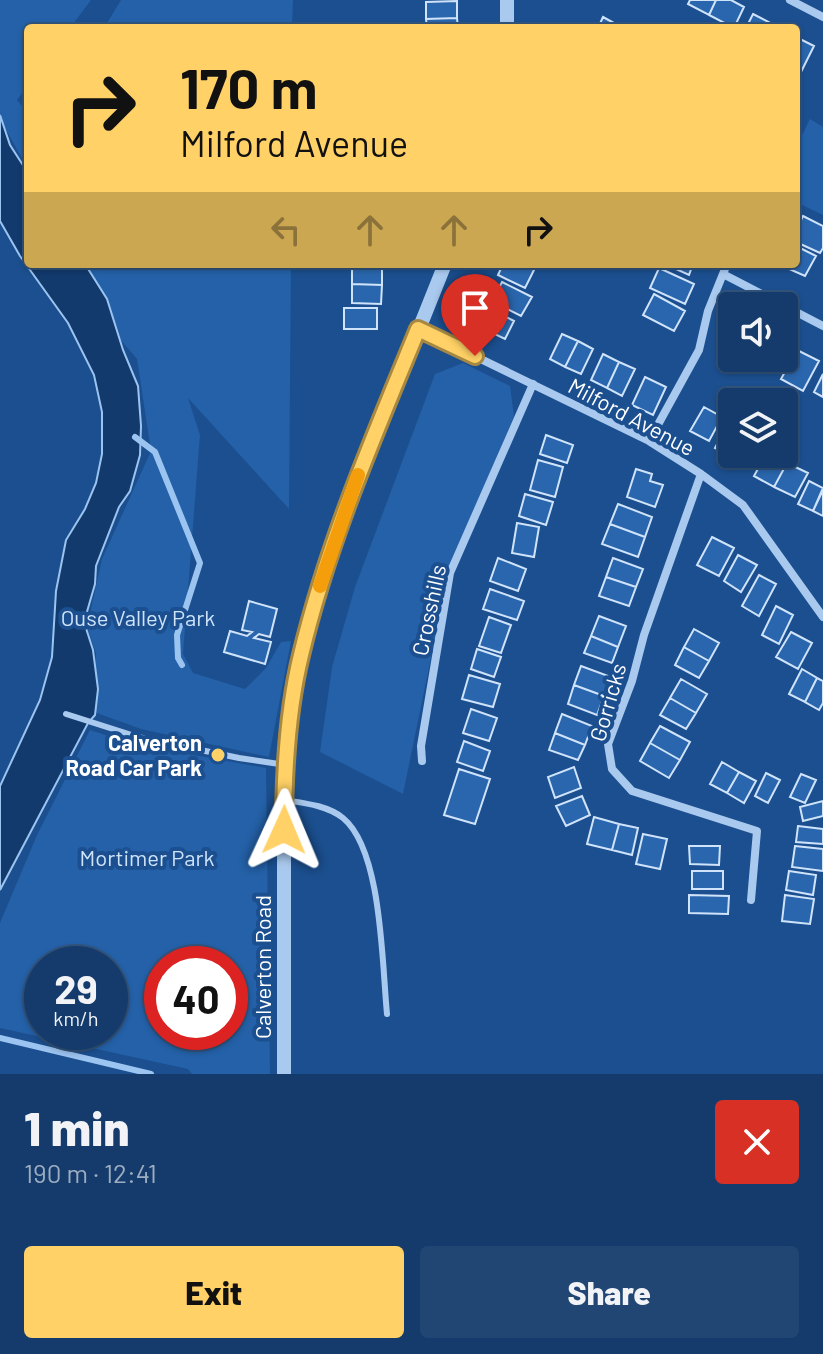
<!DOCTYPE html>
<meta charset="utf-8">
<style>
:root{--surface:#143b6b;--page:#214673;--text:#f1f3f6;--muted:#9dadc1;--line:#33557e;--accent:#ffd166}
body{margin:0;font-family:Barlow,sans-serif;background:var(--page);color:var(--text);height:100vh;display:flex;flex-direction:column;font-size:30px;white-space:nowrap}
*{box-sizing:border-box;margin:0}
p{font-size:26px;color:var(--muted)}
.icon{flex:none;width:44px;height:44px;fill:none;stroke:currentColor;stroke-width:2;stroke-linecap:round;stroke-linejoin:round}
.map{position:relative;height:1074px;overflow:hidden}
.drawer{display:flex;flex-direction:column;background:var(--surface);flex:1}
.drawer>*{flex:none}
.top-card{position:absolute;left:24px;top:24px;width:776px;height:244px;border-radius:8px;box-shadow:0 2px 6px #0004,0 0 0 2px var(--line);background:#ffd166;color:#111;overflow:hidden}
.fabs{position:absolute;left:718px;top:292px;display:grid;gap:16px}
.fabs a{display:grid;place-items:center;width:80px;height:80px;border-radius:8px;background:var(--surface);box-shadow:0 2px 6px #0004,0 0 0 2px var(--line);font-size:40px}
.speed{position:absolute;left:24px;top:946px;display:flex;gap:16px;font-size:40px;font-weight:700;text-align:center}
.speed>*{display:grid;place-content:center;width:104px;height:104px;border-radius:50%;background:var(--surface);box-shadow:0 2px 6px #0004,0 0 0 2px var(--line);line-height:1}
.speed small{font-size:20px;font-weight:400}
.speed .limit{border:12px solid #d22;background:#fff;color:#111}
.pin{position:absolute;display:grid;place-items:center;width:68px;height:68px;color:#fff;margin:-82px -34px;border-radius:50% 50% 50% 0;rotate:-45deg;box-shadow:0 0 8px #0007}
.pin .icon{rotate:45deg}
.me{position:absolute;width:88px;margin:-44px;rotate:1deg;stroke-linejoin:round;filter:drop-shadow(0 0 6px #0008)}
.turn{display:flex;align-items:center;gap:28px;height:168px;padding:0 24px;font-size:36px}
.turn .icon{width:104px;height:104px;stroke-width:2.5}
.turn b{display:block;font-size:56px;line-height:68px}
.lanes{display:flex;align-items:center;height:76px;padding:0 24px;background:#0003;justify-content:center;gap:40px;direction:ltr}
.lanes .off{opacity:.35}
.round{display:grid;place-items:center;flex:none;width:84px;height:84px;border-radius:8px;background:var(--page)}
.summary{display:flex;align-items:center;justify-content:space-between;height:136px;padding:0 24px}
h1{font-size:48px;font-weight:800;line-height:60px}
.button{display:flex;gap:16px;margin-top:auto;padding:16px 24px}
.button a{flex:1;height:92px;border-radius:8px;background:var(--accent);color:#111;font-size:32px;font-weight:800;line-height:92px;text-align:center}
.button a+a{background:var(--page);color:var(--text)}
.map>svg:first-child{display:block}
.green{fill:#2461a8;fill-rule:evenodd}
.water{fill:#123a6d;stroke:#9cc4f0;stroke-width:2}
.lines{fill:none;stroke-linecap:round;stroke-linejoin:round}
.stream{stroke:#9cc4f0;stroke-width:6}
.building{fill:#2a66ad;stroke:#cfe3fa;stroke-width:2}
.service{stroke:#a9c9ee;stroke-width:6}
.minor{stroke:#a9c9ee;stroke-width:8}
.tertiary{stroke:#a9c9ee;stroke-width:14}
.route-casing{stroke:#a68842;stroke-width:20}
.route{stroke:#ffd166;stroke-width:14}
.slow{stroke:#f59e0b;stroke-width:14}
.poi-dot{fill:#ffd166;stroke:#1b4f8f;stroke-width:3}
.labels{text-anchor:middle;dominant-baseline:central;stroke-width:8;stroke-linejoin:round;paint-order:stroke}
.street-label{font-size:22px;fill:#fff;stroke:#1b4f8f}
.park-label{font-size:22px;fill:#cfe3fa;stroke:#1b4f8f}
.poi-label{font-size:22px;font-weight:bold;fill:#fff;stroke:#1b4f8f;text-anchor:end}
</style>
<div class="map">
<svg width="823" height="1074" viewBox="0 0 823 1074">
<rect width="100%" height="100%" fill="#1b4f8f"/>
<path class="green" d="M0,0H91L70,28H28V85L17,100L28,113V169L0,119Z
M121,0H293L292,28H104Z
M810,119L823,127V215L796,202V148Z
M76,264H291L289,509L188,398L200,435L183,654L193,673L245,689L266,668L281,642L291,641L269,757L141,729L94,712L96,653L87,627L102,559L151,451L137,359L107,324Z
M463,363L510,386L514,416L448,575L403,794L320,752L332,667L355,587L435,374Z
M90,730L133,744L266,768L270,1074H192L188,1069L0,1028V923L37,835ZM110,964V1032H42V964ZM230,964V1032H162V964Z"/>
<path class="water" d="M0,115L10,145L28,173V264H85L107,299L123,350L138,386L141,426L140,455L130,491L119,507L96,566L95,584L84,622L93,650L98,689L95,715L88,723L0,890V786L40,700L52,657L56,591L66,540L85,509L96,483L102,454V412L94,375L68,323L20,256L0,221Z"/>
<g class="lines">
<path class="stream" d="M135,437L155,452L200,563L177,635L178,658L182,665
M0,1038L151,1074"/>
</g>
<path class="building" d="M690,0H716L709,15L688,4Z
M716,0H731L744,7L734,28L709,15Z
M457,1V18L426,19V2Z
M753,14L780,28H746Z
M603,17L623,28H598Z
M457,18L458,28H427L426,19Z
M796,37L814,46L797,80L796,79Z
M803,216L823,226V248L820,253L796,242V230Z
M796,246L816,256L805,276L778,264H796Z
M503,264H521L534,270L525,288L498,275Z
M665,264H693L689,275Z
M352,266L382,267V285L352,284Z
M659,268L694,284L685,304L650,288Z
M502,282L532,297L521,316L492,301Z
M352,284L382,285L381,304L352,303Z
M654,294L685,311L674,331L643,315Z
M344,308H377V329H344Z
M489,308L514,321L505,339L480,327Z
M562,334L578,341L565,367L550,359Z
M578,341L593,349L581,374L565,367Z
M784,341L792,345L780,370L759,361L760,358H784Z
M797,350L819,361L803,391L781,379Z
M603,354L619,362L607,388L591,380Z
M619,362L635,369L622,396L607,388Z
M823,374V397L814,392Z
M645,377L666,387L653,415L632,405Z
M704,407L722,417L709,441L690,431Z
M727,424L732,426L731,456L715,448Z
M546,435L573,445L567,463L540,454Z
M732,454H753L747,464L731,456Z
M766,454L787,463L774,487L754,476Z
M538,460L563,467L555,497L530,490Z
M787,463L808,473L795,497L774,487Z
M636,469L652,474L650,481L663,485L655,507L627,497Z
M809,481L823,488L813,511L798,504Z
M823,490V516L813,511Z
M525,494L553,502L546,525L519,516Z
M618,504L652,517L645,537L610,524Z
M517,523L539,527L534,557L512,553Z
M610,524L645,537L638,557L602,544Z
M712,537L734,548L719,576L697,565Z
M738,555L757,565L741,592L724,581Z
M498,558L526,569L518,591L490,581Z
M613,558L643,569L636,587L606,577Z
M759,575L776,584L759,616L742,606Z
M606,577L636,587L629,606L599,596Z
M490,589L524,601L517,620L483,609Z
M249,601L277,609L270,637L259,634L254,638L271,642L265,664L224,652L230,631L247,636L252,632L242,630Z
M776,606L793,615L779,644L762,635Z
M599,616L626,626L618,647L591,636Z
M489,617L511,625L501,653L479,646Z
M694,629L719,643L709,661L684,647Z
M791,632L812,643L798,669L776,657Z
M591,636L618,647L612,663L584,653Z
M684,647L709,661L699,678L675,665Z
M477,649L501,657L494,677L471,669Z
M581,666L611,677L604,696L574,685Z
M802,669L817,678L805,702L789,694Z
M469,675L500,684L493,707L462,699Z
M817,678L823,681V703L819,710L805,702Z
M681,679L707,694L696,713L670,698Z
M574,685L604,696L597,715L568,704Z
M670,698L696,713L686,729L660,715Z
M471,709L497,718L489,741L463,733Z
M562,714L592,726L585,745L555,733Z
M660,726L690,742L680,760L650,743Z
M555,733L585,745L578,760L549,750Z
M464,741L490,751L483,771L457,762Z
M650,743L680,760L669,778L640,761Z
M722,762L739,772L727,793L710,784Z
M574,767L581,788L555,798L548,777Z
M459,769L490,779L475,824L444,815Z
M739,772L756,781L744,803L727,793Z
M766,773L780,780L768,803L755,796Z
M801,774L816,780L805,803L790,797Z
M582,796L590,815L566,826L556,806Z
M823,801V816L803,821L800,807Z
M594,817L619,824L612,850L587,844Z
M619,824L638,828L632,855L612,850Z
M798,826L823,829V844L796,842Z
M643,834L667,839L660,869L636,864Z
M689,846H720L719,865L690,864Z
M795,846L823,849V871L792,867Z
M692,871H723V889H692Z
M789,871L816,875L813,895L786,890Z
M689,895L729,896L728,914L689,913Z
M785,895L814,899L810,924L782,921Z"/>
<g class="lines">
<path class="service" d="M66,714L138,737L239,758L286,765
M284,800C303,803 327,805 343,818C382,850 382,964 387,1014"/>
<path class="minor" d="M790,0L823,17
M723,274L823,326
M419,329L649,441L701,474L743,505L823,617
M649,441L699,350L708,311L727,264
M701,474L644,635L632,681L608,744L612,769L632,791L757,831L751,900
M422,761L421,746L450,573L533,384"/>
<path class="tertiary" d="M507,0V28
M284,1074V800L291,708L300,657L339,529L445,264"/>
</g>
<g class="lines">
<g class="route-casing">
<path id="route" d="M284,830C284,772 287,712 301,655C328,542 374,436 418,329L475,356"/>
</g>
<use href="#route" class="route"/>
<path class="slow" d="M320,586L358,475"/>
</g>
<circle class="poi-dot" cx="218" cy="755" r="8"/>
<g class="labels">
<g class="street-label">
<text transform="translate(632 416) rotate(28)">Milford Avenue</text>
<text transform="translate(428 610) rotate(-78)">Crosshills</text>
<text transform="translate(607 702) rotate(-74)">Gorricks</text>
<text transform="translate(262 967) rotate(-90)">Calverton Road</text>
</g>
<g class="park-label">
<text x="138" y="617">Ouse Valley Park</text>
<text x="147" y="857">Mortimer Park</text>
</g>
<g class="poi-label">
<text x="202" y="742">Calverton<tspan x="202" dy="25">Road Car Park</tspan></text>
</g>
</g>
</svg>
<div class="fabs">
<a><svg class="icon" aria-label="sound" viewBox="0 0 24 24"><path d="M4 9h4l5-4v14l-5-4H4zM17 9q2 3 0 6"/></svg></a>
<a><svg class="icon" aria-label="layers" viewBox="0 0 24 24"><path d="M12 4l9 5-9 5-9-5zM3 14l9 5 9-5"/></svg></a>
</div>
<div class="speed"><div>29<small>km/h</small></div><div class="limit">40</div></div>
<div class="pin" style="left:475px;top:356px;background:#d93025"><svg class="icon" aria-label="arrive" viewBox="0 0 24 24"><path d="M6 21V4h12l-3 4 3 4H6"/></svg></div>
<svg class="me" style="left:284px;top:830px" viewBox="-20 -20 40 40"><path d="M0-17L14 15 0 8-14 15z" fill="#ffd166" stroke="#fff" stroke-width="4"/></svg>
<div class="top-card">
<div class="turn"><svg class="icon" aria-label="right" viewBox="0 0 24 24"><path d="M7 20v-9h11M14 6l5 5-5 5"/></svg><div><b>170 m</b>Milford Avenue</div></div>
<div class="lanes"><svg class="icon off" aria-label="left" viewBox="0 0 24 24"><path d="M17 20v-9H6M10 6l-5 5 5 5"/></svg><svg class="icon off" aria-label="ahead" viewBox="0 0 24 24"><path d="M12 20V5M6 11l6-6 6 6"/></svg><svg class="icon off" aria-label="ahead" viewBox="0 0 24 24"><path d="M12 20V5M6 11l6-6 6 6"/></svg><svg class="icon" aria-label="right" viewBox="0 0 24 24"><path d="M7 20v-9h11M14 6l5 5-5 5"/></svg></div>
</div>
</div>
<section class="drawer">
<div class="summary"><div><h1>1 min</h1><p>190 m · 12:41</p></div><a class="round" style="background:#d93025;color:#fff"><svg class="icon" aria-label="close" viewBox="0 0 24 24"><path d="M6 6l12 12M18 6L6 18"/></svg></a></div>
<div class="button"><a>Exit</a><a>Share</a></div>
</section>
